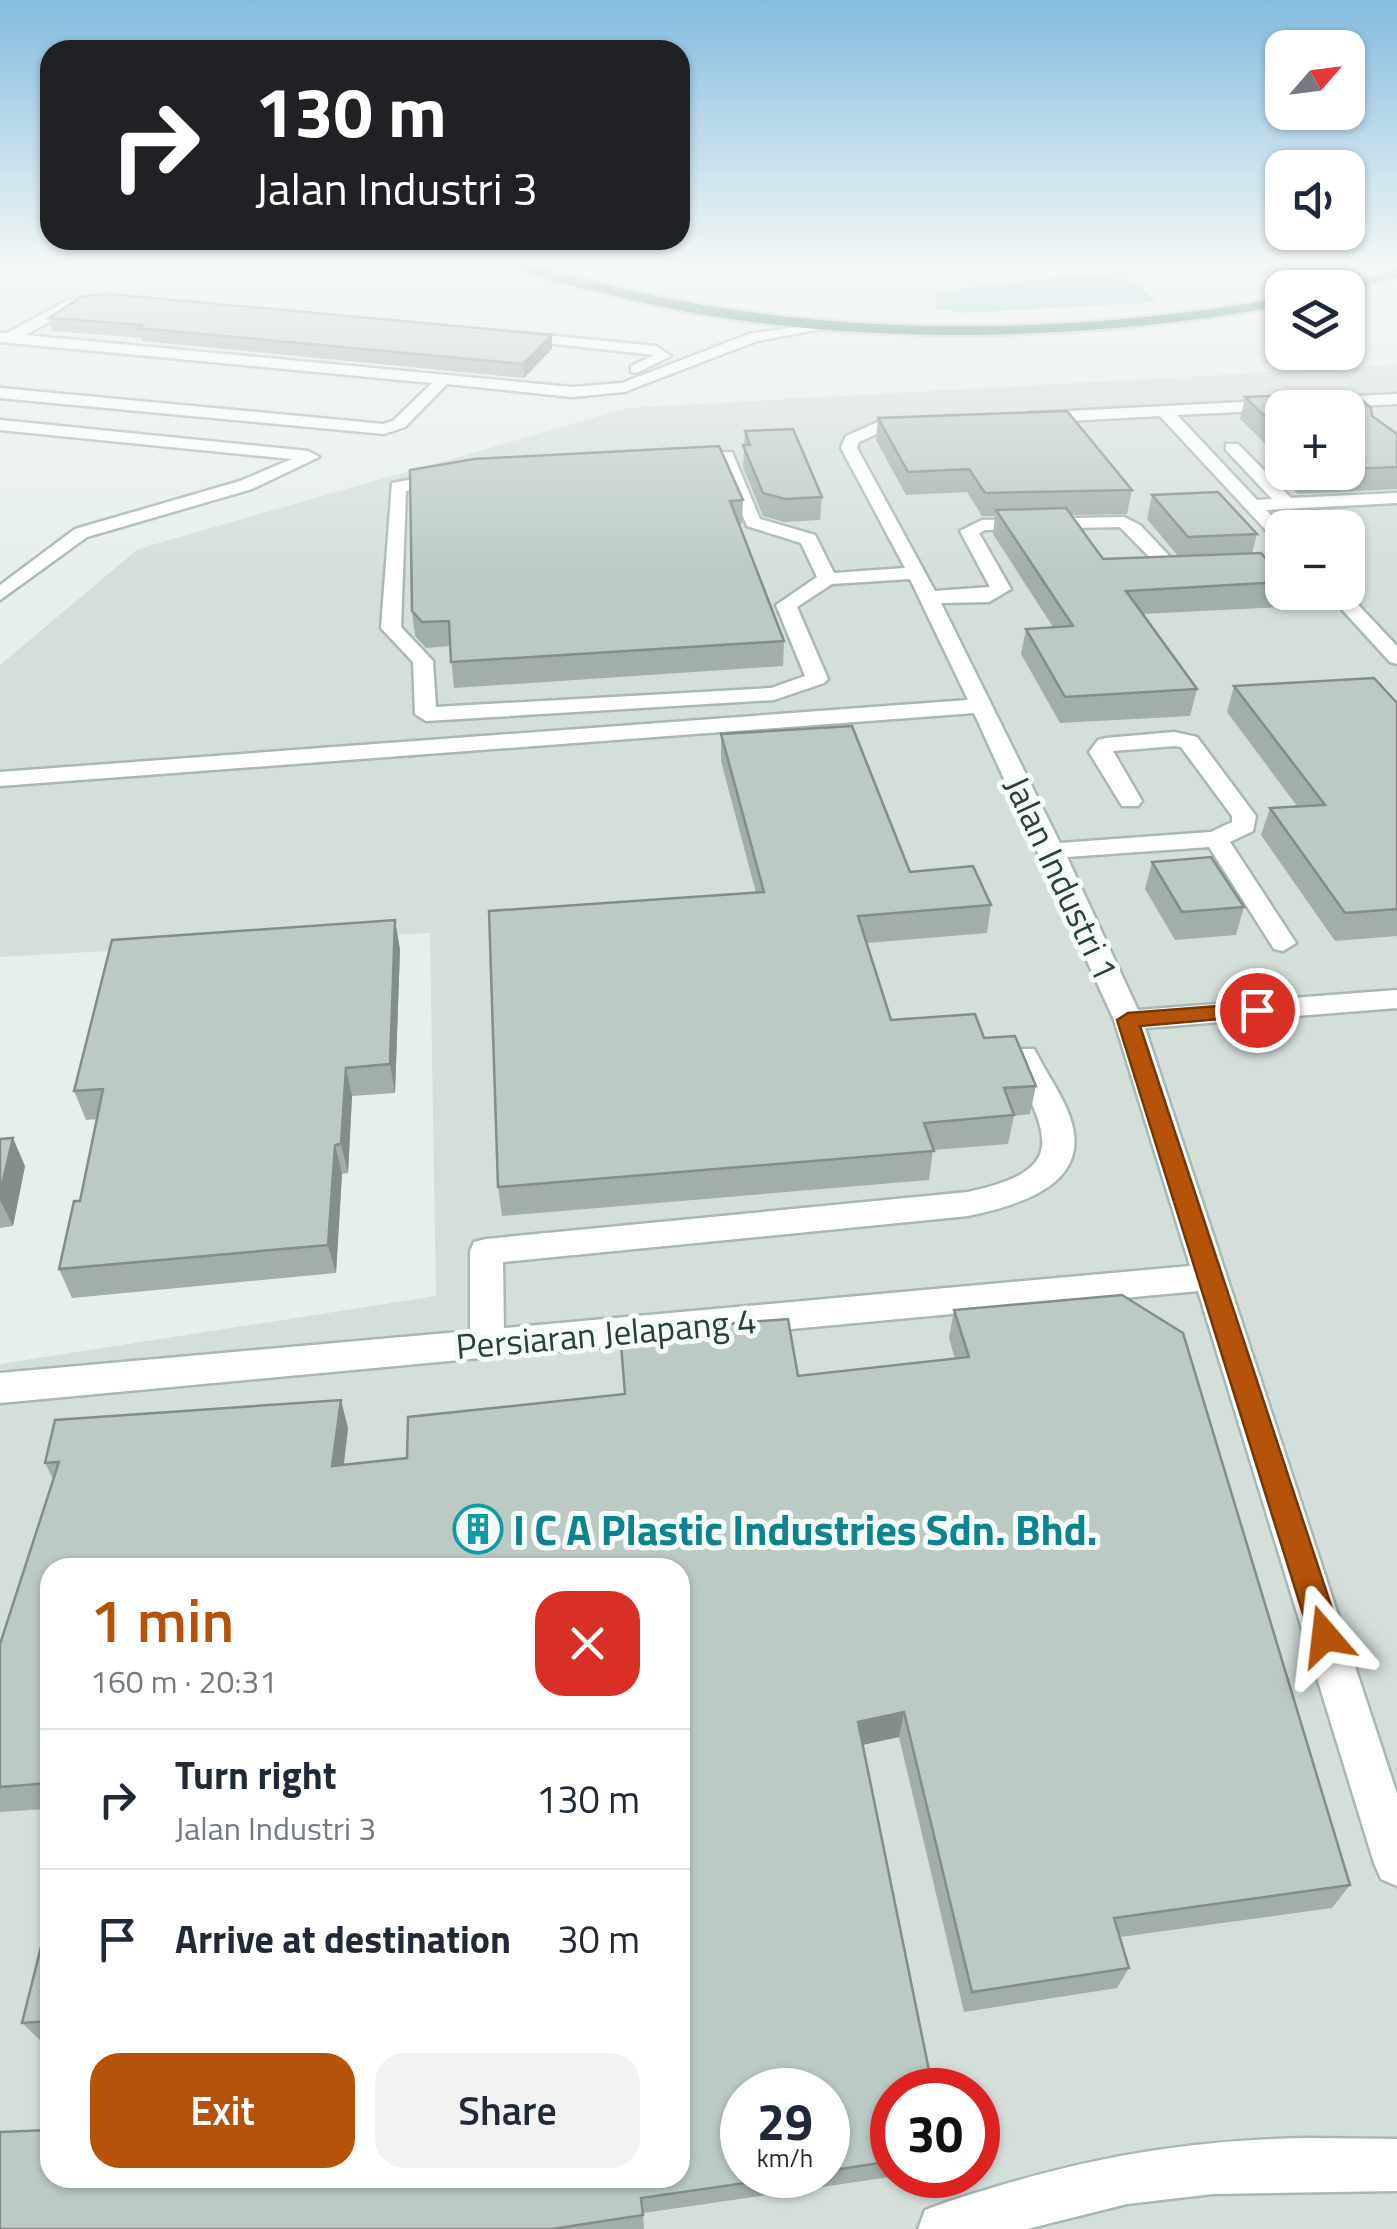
<!DOCTYPE html>
<meta charset="utf-8">
<style>
:root{--surface:#fff;--page:#f2f2f3;--text:#1f2937;--muted:#747a83;--line:#e0e1e3;--accent:#b45309}
body{margin:0;font-family:"Titillium Web",sans-serif;background:var(--page);color:var(--text);height:100vh;display:flex;flex-direction:column;font-size:38px;white-space:nowrap}
*{box-sizing:border-box;margin:0}
p{font-size:32px;color:var(--muted)}
.icon{flex:none;width:55px;height:55px;fill:none;stroke:currentColor;stroke-width:2;stroke-linecap:round;stroke-linejoin:round}
.map{position:relative;flex:1;overflow:hidden}
.details{position:absolute;left:40px;top:1558px;width:650px;height:630px;display:flex;flex-direction:column;background:var(--surface);border-radius:30px;box-shadow:0 2px 8px #0004}
.details>*{flex:none}
.top-card{position:absolute;left:40px;top:40px;width:650px;height:210px;border-radius:30px;box-shadow:0 2px 8px #0004;background:#202124;color:#fff;overflow:hidden}
.needle{width:65px;rotate:62deg}
.fabs{position:absolute;left:1265px;top:30px;display:grid;gap:20px}
.fabs a{display:grid;place-items:center;width:100px;height:100px;border-radius:20px;background:var(--surface);box-shadow:0 2px 8px #0004;font-size:50px}
.speed{position:absolute;left:720px;top:2068px;display:flex;gap:20px;font-size:50px;font-weight:700;text-align:center}
.speed>*{display:grid;place-content:center;width:130px;height:130px;border-radius:50%;background:var(--surface);box-shadow:0 2px 8px #0004;line-height:1}
.speed small{font-size:25px;font-weight:400}
.speed .limit{border:15px solid #d22;background:#fff;color:#111}
.pin{position:absolute;display:grid;place-items:center;width:85px;height:85px;color:#fff;margin:-42px;border:5px solid #fff;border-radius:50%;box-shadow:0 2px 10px #0007}
.me{position:absolute;width:110px;margin:-55px;rotate:343deg;stroke-linejoin:round;filter:drop-shadow(0 0 8px #0008)}
.turn{display:flex;align-items:center;gap:35px;height:210px;padding:0 50px;font-size:45px}
.turn .icon{width:130px;height:130px;stroke-width:2.5}
.turn b{display:block;font-size:70px;line-height:85px}
.round{display:grid;place-items:center;flex:none;width:105px;height:105px;border-radius:30px;background:var(--page)}
.overview{display:flex;align-items:center;justify-content:space-between;height:170px;padding:0 50px}
h1{font-size:60px;font-weight:600;line-height:75px;color:var(--accent)}
.action{display:flex;gap:20px;margin-top:auto;padding:20px 50px}
.action a{flex:1;height:115px;border-radius:30px;background:var(--accent);color:#fff;font-size:40px;font-weight:600;line-height:115px;text-align:center}
.action a+a{background:var(--page);color:var(--text)}
ul{padding:0;list-style:none}
li{display:flex;align-items:center;gap:30px;height:140px;padding:0 50px;border-top:2px solid var(--line)}
li div{flex:1}
li b{display:block;font-size:38px}
li em{font-style:normal}
.map>svg:first-child{display:block}
.built{fill:#d4dfda;fill-rule:evenodd}
.water{fill:#8ec9d4}
.lines{fill:none;stroke-linecap:round;stroke-linejoin:round}
.minor-casing{stroke:#a8b8b2;stroke-width:5}
.highway-casing{stroke:#c2cac8;stroke-width:5}
.minor{fill:#fff;fill-rule:evenodd}
.highway{fill:#2f6f62;fill-rule:evenodd}
.wall{fill:#a1aea9;fill-rule:evenodd}
.shaded-wall{fill:#838d89}
.building{fill:#bbcac4;stroke:#838d89;stroke-width:2.5}
.route{fill:#b45309;stroke:#753606;stroke-width:2.5}
.labels{text-anchor:middle;dominant-baseline:central;stroke-width:10;stroke-linejoin:round;paint-order:stroke}
.street-label{font-size:35px;fill:#24423a;stroke:#f7fbf9}
.near-culture-label{font-size:42px;font-weight:bold;fill:#0d838f;stroke:#f7fbf9;text-anchor:start}
</style>
<div class="map">
<svg width="1397" height="2229" viewBox="0 0 1397 2229">
<rect width="100%" height="100%" fill="#e6efeb"/>
<path class="built" d="M1397,365V2229H0V1364L436,1296L430,933L0,957V665L138,549L628,408ZM1282,408H1348V472H1282ZM1282,528H1348V592H1282ZM50,1568H680V2178H50ZM742,2090H828V2175H742ZM892,2090H978V2175H892Z"/>
<path class="water" d="M1124,273L1157,302L965,313L935,309L936,292L1027,280Z"/>
<g class="lines">
<g class="minor-casing">
<path id="minor" d="M115,295L122,299L120,302L76,307L25,335L572,387L622,383L749,334L831,322L838,326L757,341L624,392L572,397L447,384L405,427L384,434L0,398V388L383,424L393,421L432,383L0,342V333H7L68,300Z
M514,332L656,346L671,356L636,373L631,372V366L654,355L509,339L507,336Z
M1397,394V404L1177,415L1257,500L1272,499L1226,450V444H1238L1291,498L1397,493V503L1266,510L1283,528L1282,542L1276,541L1160,416L1030,423L1022,418L1030,413Z
M915,419L923,424L921,427L881,432L859,442L857,448L935,591L990,587L960,531L982,520L1124,517L1140,525L1176,563L1200,572L1191,578L1163,571L1120,527L985,530L979,533L1011,589L989,602L941,603L1060,843L1211,832L1232,822V816L1181,747L1174,746L1113,751L1142,801L1138,806H1122L1089,752L1098,740L1106,738L1174,732L1197,737L1256,816L1253,831L1230,842L1296,943L1283,951L1274,949L1209,847L1067,857L1138,1010L1397,990V1008L1145,1028L1397,1794V1886L1381,1879L1374,1863L1198,1291L0,1403V1373L470,1331V1251L474,1242L486,1239L968,1192C1076,1169 1044,1132 1010,1056L1014,1049H1034L1038,1056C1050,1080 1071,1107 1074,1134C1081,1190 1009,1207 968,1216L503,1262L504,1328L1190,1266L1114,1020L974,713L0,786V772L968,700L910,579L832,584L797,607L828,679L824,683L774,700L426,721L415,714L413,662L381,628L392,483L511,461L732,452L760,519L815,535L834,573L905,568L841,448L846,436L878,422ZM720,461L747,526L801,543L817,577L776,605L805,676L771,688L436,707L433,661L401,627L406,491L512,471Z
M0,420L308,451L319,457L252,489L87,537L0,600V585L75,529L240,481L292,459L0,430Z
M1326,592H1346L1397,646V664L1390,662Z
M1305,2138L1397,2139V2191L1213,2194L1127,2204L1027,2229H918L925,2210L944,2203C1072,2161 1170,2141 1305,2138Z"/>
</g>
<g class="highway-casing">
<path id="highway" d="M514,265H534C775,339 1035,341 1282,298V306C1072,344 816,349 608,294C578,287 539,281 514,265Z
M1397,269V277L1348,291V288H1339Z"/>
</g>
<use href="#minor" class="minor"/>
<use href="#highway" class="highway"/>
</g>
<path class="wall" d="M49,318L552,335V349L524,378L142,341L141,338L52,331Z
M1353,393L1371,408L1372,416L1397,434V489L1298,494L1275,471L1279,457L1240,419L1245,397ZM1282,408H1348V472H1282Z
M878,418L1132,490L1127,514L1070,515L1103,559L1178,556L1147,519L1152,495L1257,534L1252,554L1282,577V592H1284L1280,607L1143,614L1197,689L1190,716L1060,723L1021,654L1026,629L1053,627L993,534L995,516H982L967,492L906,495L876,440Z
M745,431L822,497L820,520L784,522L763,516L743,467Z
M410,470L743,500L742,524H739L784,641L783,666L454,688L450,646L426,648L415,636L412,611Z
M1234,686L1397,703V936L1335,941L1261,835L1270,808L1297,806L1227,712Z
M721,734L910,872L991,905L987,933L867,943L891,1020L984,1038L1036,1086L1030,1114L1014,1116L1008,1144L933,1150L929,1180L502,1216L498,1187L756,893L721,761Z
M1152,862L1244,907L1236,935L1175,940L1145,889Z
M400,949L395,1093L352,1096L348,1173L342,1174L336,1273L72,1298L59,1269L80,1201L97,1119L86,1120L74,1091Z
M0,1139L25,1166L13,1226L0,1228Z
M954,1310L1350,1885L1332,1908L1120,1937L1129,1968L1117,1988L964,2012L899,1737L862,1745L892,2090V2175H904L643,2213L644,2229H0L680,2178V1568H50V1837L43,1828L45,1809L0,1812V1644L53,1479L45,1463L348,1428L344,1465L407,1458L798,1376L955,1359L949,1338ZM828,2090V2175H742Z
M50,1911V2042H42L22,2023Z"/>
<path class="shaded-wall" d="M552,335V349L524,378L523,364Z
M395,920L400,949L395,1093L390,1064Z
M346,1068L352,1096L348,1173L341,1144Z
M13,1138L25,1166L13,1226L0,1200V1193Z
M335,1145L342,1174L336,1273L328,1245Z
M341,1400L348,1428L340,1493L332,1466Z
M904,1712L899,1737L853,1747L858,1722Z"/>
<path class="building" d="M110,294L552,335L523,364L139,328L143,325L49,318L83,296Z
M1353,393L1371,408L1372,416L1397,434V467L1348,469V408H1282V433L1245,397Z
M1067,411L1132,490L985,493L969,469L908,472L878,418Z
M793,429L822,497L785,499L763,493L743,445H750L745,431Z
M719,446L743,500L730,501L784,641L451,662L449,621L422,622L412,611L410,470L474,459Z
M1218,492L1257,534L1188,537L1152,495Z
M1066,508L1103,559L1261,553L1282,577V582L1126,591L1197,689L1065,697L1026,629L1073,626L996,510Z
M1374,678L1397,703V909L1345,913L1270,808L1325,805L1234,686Z
M852,726L910,872L973,866L991,905L858,916L891,1020L975,1014L984,1038L1015,1036L1036,1086L1004,1088L1014,1115L924,1123L934,1151L498,1187L489,911L764,892L721,734Z
M1211,857L1244,907L1182,912L1152,862Z
M395,920L390,1064L346,1068L341,1144L335,1145L328,1245L59,1269L74,1201H80L103,1089L74,1091L112,940Z
M13,1138L0,1193V1139Z
M1122,1295L1183,1333L1350,1885L1114,1918L1129,1968L972,1992L904,1712L858,1722L933,2090H892V2161L828,2171V2090H742V2175H800L641,2198L643,2215L552,2229H0V2132L50,2130V2178H680V1568H50V1829L43,1828L49,1783L0,1787V1644L59,1462L45,1463L55,1420L341,1400L332,1466L407,1458L408,1417L625,1394L620,1332L788,1319L798,1376L969,1357L954,1310Z
M50,1911V2021L22,2023Z"/>
<linearGradient id="sky" x2="0" y2="1"><stop stop-color="#84bce0"/><stop offset="0.46" stop-color="#f4f8f6"/><stop offset="1" stop-color="#f4f8f6" stop-opacity="0"/></linearGradient>
<rect width="1397" height="577" fill="url(#sky)"/>
<path class="route" d="M1257,1003L1265,1005L1268,1010L1265,1015L1140,1026L1341,1636L1336,1647L1325,1651L1314,1647L1310,1636L1117,1020L1128,1013Z"/>
<defs>
<g id="building-ring" transform="scale(2.5)"><circle r="9.5" fill="#f7fbf9" stroke="#0f9aa8" stroke-width="1.5"/><path d="M-4-6H4V6H1V3H-1V6H-4ZM-2.5-4.3h1.7v1.8h-1.7ZM.8-4.3h1.7v1.8H.8ZM-2.5-1h1.7V.8h-1.7ZM.8-1h1.7V.8H.8Z" fill="#0f9aa8"/></g>
</defs>
<g fill-rule="evenodd">
<use href="#building-ring" x="478" y="1529"/>
</g>
<g class="labels">
<g class="street-label">
<text transform="translate(1062 878) rotate(65)">Jalan Industri 1</text>
<text transform="translate(606 1333) rotate(-5)">Persiaran Jelapang 4</text>
</g>
<g class="near-culture-label">
<text x="513" y="1529">I C A Plastic Industries Sdn. Bhd.</text>
</g>
</g>
</svg>
<div class="fabs">
<a><svg class="needle" viewBox="-14 -14 28 28"><path d="M0-13l5 13h-10z" fill="#e53935"/><path d="M0 13l5-13h-10z" fill="#747a83"/></svg></a>
<a><svg class="icon" aria-label="sound" viewBox="0 0 24 24"><path d="M4 9h4l5-4v14l-5-4H4zM17 9q2 3 0 6"/></svg></a>
<a><svg class="icon" aria-label="layers" viewBox="0 0 24 24"><path d="M12 4l9 5-9 5-9-5zM3 14l9 5 9-5"/></svg></a>
<a>+</a>
<a>−</a>
</div>
<div class="speed"><div>29<small>km/h</small></div><div class="limit">30</div></div>
<div class="pin" style="left:1257px;top:1010px;background:#d93025"><svg class="icon" aria-label="arrive" viewBox="0 0 24 24"><path d="M6 21V4h12l-3 4 3 4H6"/></svg></div>
<svg class="me" style="left:1325px;top:1636px" viewBox="-20 -20 40 40"><path d="M0-17L14 15 0 8-14 15z" fill="#b45309" stroke="#fff" stroke-width="4"/></svg>
<div class="top-card">
<div class="turn"><svg class="icon" aria-label="right" viewBox="0 0 24 24"><path d="M7 20v-9h11M14 6l5 5-5 5"/></svg><div><b>130 m</b>Jalan Industri 3</div></div>
</div>
<section class="details">
<div class="overview"><div><h1>1 min</h1><p>160 m · 20:31</p></div><a class="round" style="background:#d93025;color:#fff"><svg class="icon" aria-label="close" viewBox="0 0 24 24"><path d="M6 6l12 12M18 6L6 18"/></svg></a></div>
<ul>
<li><svg class="icon" aria-label="right" viewBox="0 0 24 24"><path d="M7 20v-9h11M14 6l5 5-5 5"/></svg><div><b>Turn right</b><p>Jalan Industri 3</p></div><em>130 m</em></li>
<li><svg class="icon" aria-label="arrive" viewBox="0 0 24 24"><path d="M6 21V4h12l-3 4 3 4H6"/></svg><div><b>Arrive at destination</b></div><em>30 m</em></li>
</ul>
<div class="action"><a>Exit</a><a>Share</a></div>
</section>
</div>
